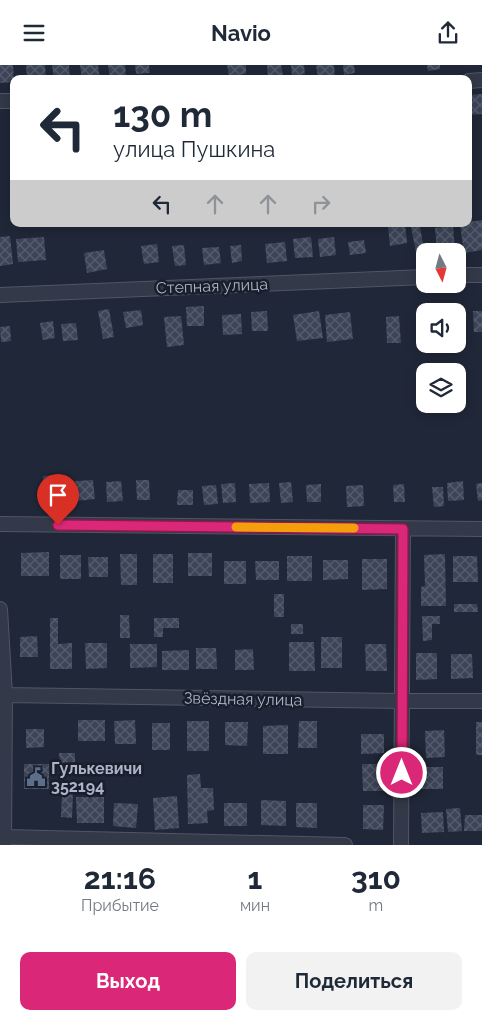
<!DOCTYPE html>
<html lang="ru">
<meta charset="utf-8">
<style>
:root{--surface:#fff;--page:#f2f2f3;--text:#1f2937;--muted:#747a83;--accent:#db2777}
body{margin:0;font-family:Raleway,sans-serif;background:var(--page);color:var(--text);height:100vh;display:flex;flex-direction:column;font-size:19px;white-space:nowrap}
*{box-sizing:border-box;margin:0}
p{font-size:16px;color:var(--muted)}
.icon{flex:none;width:28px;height:28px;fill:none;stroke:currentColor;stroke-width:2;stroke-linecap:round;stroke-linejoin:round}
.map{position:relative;height:780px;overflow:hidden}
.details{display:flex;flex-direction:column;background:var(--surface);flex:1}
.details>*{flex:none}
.guide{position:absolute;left:10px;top:10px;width:462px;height:152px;border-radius:10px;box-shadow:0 2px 12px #0003;background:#fff;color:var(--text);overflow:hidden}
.needle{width:32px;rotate:174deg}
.controls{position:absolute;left:416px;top:178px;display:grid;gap:10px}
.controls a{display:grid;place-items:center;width:50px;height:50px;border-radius:10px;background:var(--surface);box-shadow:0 2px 12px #0003;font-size:25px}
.pin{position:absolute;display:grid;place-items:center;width:42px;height:42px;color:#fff;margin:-51px -21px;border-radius:50% 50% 50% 0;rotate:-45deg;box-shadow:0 0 5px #0007}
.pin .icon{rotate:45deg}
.me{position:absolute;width:55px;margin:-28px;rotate:0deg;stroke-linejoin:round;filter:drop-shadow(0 0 4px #0008)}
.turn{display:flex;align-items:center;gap:18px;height:105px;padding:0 20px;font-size:22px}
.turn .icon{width:65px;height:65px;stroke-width:2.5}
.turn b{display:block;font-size:35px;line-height:42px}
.lanes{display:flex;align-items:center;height:48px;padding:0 20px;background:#0003;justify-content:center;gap:25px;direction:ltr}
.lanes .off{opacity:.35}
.eta{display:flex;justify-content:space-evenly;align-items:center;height:85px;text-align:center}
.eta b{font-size:30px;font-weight:700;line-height:35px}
.primary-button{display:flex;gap:10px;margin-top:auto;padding:10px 20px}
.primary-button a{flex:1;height:58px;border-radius:10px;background:var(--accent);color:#fff;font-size:20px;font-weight:700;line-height:58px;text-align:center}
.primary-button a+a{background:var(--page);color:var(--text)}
header{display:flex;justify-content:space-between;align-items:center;height:65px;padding:0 20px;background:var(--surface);font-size:22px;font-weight:700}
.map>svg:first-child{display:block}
.building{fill:url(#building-cross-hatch)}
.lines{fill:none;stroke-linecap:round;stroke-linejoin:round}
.street-casing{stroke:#515666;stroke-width:16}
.street{stroke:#333948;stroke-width:14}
.route-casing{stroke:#8e194d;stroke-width:12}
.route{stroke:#db2777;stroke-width:9}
.slow{stroke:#f59e0b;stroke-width:9}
.labels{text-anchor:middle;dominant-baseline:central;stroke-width:5;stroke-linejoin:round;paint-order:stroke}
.street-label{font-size:16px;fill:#aeb3c5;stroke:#191e2d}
.poi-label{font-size:16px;font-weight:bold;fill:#aeb3c5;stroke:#191e2d;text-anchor:start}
</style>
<header><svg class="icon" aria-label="menu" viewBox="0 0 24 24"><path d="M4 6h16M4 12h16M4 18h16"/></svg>Navio<svg class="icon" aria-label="share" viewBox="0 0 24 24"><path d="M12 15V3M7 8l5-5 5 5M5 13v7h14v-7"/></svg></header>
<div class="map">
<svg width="482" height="780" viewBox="0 0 482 780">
<defs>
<pattern id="building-cross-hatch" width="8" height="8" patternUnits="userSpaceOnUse" patternTransform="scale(1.25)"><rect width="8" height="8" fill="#3c4458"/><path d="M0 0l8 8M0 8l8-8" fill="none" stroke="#565d6e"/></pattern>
</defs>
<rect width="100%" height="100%" fill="#202738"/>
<path class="building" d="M0,0H13L14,17L0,18Z
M26,0H45L46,14H27Z
M52,0H69L70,14H54Z
M80,0H98L100,13L82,14Z
M108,0H125L126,11L110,13Z
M135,0H149L150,8L136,9Z
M227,0H246V9L229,11Z
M267,0H281L283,11L268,13Z
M291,0H304L305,9L292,11Z
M316,0H334L335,11L318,13Z
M343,0H354L355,8L344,10Z
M427,0H440V4L428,6Z
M482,29V49L469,50V30Z
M482,155V185L464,188L460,159H469V157Z
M405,159L407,178L390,181L388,161Z
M420,161L424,186L416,187L411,162Z
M453,161L455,185L437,186L435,163Z
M10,171L13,199L0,201V172Z
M44,172L46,195L18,197L16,174Z
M311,172L313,192L295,193L293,174Z
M334,172L336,190L320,192L318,174Z
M364,175L366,188L350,190L348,177Z
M285,177L287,196L267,198L265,179Z
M157,179L159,197L144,199L141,181Z
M184,180L186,200L175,201L172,181Z
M241,180L242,196L232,198L230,181Z
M219,182L221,198L204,200L202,183Z
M104,185L107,204L87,208L84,188Z
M204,241V261H187L186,242Z
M109,244L114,272L103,274L98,246Z
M141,245L143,260L126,263L123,247Z
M267,246L268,266H252L251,247Z
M319,246L323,273L297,276L293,250Z
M473,246H482V267H474Z
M350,247L353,274L327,277L325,250Z
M458,247H464L466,268L458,269Z
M241,249L242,269L223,270L222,250Z
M181,251L184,280L167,282L164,252Z
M399,251L401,278H387L386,252Z
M53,256L55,273L43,275L40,258Z
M76,258L78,275L63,276L61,259Z
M10,261L11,276L1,277L0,262Z
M60,410L62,435L45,436L43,411Z
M93,415L95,434L76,436L75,416Z
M136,415H149L150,435H137Z
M121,416L123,436L107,437L106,417Z
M463,416L464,435L448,436L447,418Z
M291,417L293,437L281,438L279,418Z
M235,418L236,437L223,438L221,419Z
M269,418L270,437L250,438L249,419Z
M482,418V435L478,436L476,419Z
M321,419V437H307L306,420Z
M404,419L405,437H394L393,420Z
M216,420L218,439L204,440L202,421Z
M363,420L364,441L347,442L346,421Z
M432,422H443L444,441L434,442Z
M178,425H193V440H177Z
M49,487V511H21V488Z
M188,488H212V511H188Z
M120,489H137V520H121Z
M153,489H173V518H153Z
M445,489L446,541H421V522L425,521L424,490Z
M60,490H81V514H60Z
M287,491H312V516H287Z
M453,491H477L478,517H453Z
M88,492H108V512H89Z
M362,494H387V524L362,525Z
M323,495H348V514L323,515Z
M224,496H246V519H224Z
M255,496H279V515H256Z
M274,529H284V552H274Z
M454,539H477L478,547H454Z
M120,550H129L130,573H120Z
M422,551H440V559H432V575L423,576Z
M50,553H58V579L72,578V604H50Z
M154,553H179V563H163V572H154Z
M291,559H303V569H291Z
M37,571L38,592H20V572Z
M321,572H342V603H321Z
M289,577H314L315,606H289Z
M85,578H107V603L86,604Z
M130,579H157V602L130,603Z
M365,579H386L387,606H366Z
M196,583H216L217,604H196Z
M253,584L254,605H235V585Z
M189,585V605H162V586Z
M416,588H437V614L416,615Z
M451,589H472L473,613L451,614Z
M78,655H105V676H78Z
M135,655L136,679H115L114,656Z
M187,656H209V686H187Z
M299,656H317V683H298Z
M225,657H248L247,681L225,680Z
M476,657H482V690H476Z
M152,658H170V685H152Z
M288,660V689H263V661Z
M26,664H44V682L26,683Z
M444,665L445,692L426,693L425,666Z
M361,669H384V688L361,689Z
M59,688H75V697L60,698Z
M24,699H49V724H24Z
M362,699H384V726H363Z
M421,702H443V724H421Z
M200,709L201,723H213L214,745L207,746L208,758L188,759L187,710Z
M62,728H73L72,753L61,752Z
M177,731L179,763L155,765L153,733Z
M76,732H104V758H77Z
M261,735L286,736V761L261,760Z
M114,738L138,739L136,763L113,761Z
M224,738H247V761H224Z
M296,738H317V763L296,762Z
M363,740H384L383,765L363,764Z
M460,743L462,766L448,767L446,744Z
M443,747L444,767L422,768L421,748Z
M465,750H482V766H464Z"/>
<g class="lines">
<g class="street-casing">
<path id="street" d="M469,16L482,15
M0,36H14
M458,210H482
M0,230L425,212
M0,459L482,464
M0,544L5,630L4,780
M5,630L402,636H482
M4,772L345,780
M401,780L403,464"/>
</g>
<use href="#street" class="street"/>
</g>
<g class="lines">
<g class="route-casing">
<path id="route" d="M58,460L403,464L402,708"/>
</g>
<use href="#route" class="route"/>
<path class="slow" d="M236,462L354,463"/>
</g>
<defs>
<g id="civic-bare" transform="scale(1.5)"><path d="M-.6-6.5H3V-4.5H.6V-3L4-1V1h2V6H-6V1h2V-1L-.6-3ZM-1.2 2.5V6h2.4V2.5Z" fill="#5c6f8a" stroke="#191e2d" stroke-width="2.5" paint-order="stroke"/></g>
</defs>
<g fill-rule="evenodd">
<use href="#civic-bare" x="36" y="712"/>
</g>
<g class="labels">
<g class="street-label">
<text transform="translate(212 221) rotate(-2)">Степная улица</text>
<text transform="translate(243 634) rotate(1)">Звёздная улица</text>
</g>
<g class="poi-label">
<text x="51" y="703">Гулькевичи<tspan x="51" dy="18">352194</tspan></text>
</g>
</g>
</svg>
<div class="controls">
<a><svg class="needle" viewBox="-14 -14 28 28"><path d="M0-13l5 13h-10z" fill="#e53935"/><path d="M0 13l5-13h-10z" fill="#747a83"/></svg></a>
<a><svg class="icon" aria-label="sound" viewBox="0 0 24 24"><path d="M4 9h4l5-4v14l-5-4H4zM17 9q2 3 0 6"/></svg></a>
<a><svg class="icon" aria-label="layers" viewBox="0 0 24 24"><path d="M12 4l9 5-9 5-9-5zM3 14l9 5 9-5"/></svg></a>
</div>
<div class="pin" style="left:58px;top:460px;background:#d93025"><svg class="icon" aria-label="arrive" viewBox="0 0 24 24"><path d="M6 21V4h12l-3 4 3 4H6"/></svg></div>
<svg class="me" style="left:402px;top:708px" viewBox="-20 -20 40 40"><circle r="17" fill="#db2777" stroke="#fff" stroke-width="3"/><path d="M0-11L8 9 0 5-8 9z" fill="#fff"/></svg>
<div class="guide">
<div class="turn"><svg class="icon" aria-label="left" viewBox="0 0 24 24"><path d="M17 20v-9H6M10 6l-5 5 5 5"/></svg><div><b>130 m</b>улица Пушкина</div></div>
<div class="lanes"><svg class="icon" aria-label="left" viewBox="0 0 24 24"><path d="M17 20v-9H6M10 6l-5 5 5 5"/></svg><svg class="icon off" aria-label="ahead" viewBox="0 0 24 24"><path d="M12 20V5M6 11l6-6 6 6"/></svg><svg class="icon off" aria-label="ahead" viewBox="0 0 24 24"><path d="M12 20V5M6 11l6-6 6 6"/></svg><svg class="icon off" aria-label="right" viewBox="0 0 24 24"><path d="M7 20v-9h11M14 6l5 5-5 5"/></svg></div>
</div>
</div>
<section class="details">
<div class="eta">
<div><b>21:16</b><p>Прибытие</p></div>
<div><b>1</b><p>мин</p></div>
<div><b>310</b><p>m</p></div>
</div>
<div class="primary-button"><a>Выход</a><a>Поделиться</a></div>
</section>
